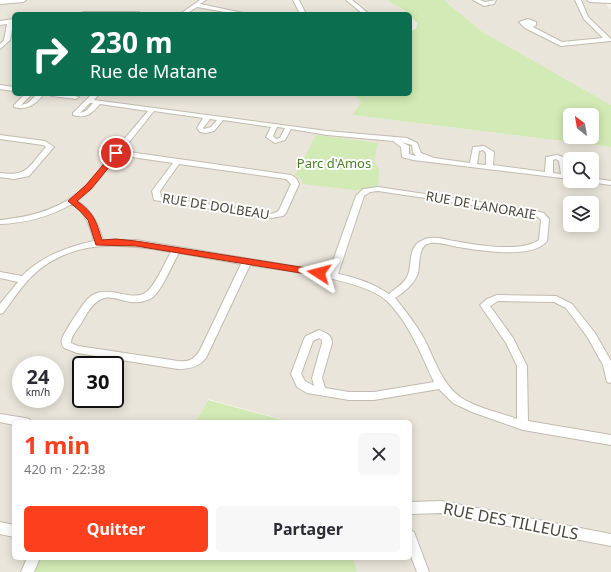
<!DOCTYPE html>
<html lang="fr">
<meta charset="utf-8">
<style>
:root{--surface:#fff;--page:#f7f7f7;--text:#2b2b33;--muted:#7c7c81;--accent:#fc3f1d}
body{margin:0;font-family:"Noto Sans",sans-serif;background:var(--page);color:var(--text);height:100vh;display:flex;flex-direction:column;font-size:15px;white-space:nowrap}
*{box-sizing:border-box;margin:0}
p{font-size:13px;color:var(--muted)}
.icon{flex:none;width:22px;height:22px;fill:none;stroke:currentColor;stroke-width:2;stroke-linecap:round;stroke-linejoin:round}
.map{position:relative;flex:1;overflow:hidden}
.drawer{position:absolute;left:12px;top:420px;width:400px;height:140px;display:flex;flex-direction:column;background:var(--surface);border-radius:6px;box-shadow:0 2px 10px #0003}
.drawer>*{flex:none}
.guide{position:absolute;left:12px;top:12px;width:400px;height:84px;border-radius:6px;box-shadow:0 2px 10px #0003;background:#0b6e4f;color:#fff;overflow:hidden}
.needle{width:26px;rotate:329deg}
.tools{position:absolute;left:563px;top:108px;display:grid;gap:8px}
.tools a{display:grid;place-items:center;width:36px;height:36px;border-radius:6px;background:var(--surface);box-shadow:0 2px 10px #0003;font-size:20px}
.speed{position:absolute;left:12px;top:356px;display:flex;gap:8px;font-size:20px;font-weight:700;text-align:center}
.speed>*{display:grid;place-content:center;width:52px;height:52px;border-radius:50%;background:var(--surface);box-shadow:0 2px 10px #0003;line-height:1}
.speed small{font-size:10px;font-weight:400}
.speed .limit{border:2px solid #111;border-radius:6px;background:#fff;color:#111}
.pin{position:absolute;display:grid;place-items:center;width:34px;height:34px;color:#fff;margin:-17px;border:2px solid #fff;border-radius:50%;box-shadow:0 1px 4px #0007}
.me{position:absolute;width:44px;margin:-22px;rotate:279deg;stroke-linejoin:round;filter:drop-shadow(0 0 3px #0008)}
.turn{display:flex;align-items:center;gap:14px;height:84px;padding:0 12px;font-size:18px}
.turn .icon{width:52px;height:52px;stroke-width:2.5}
.turn b{display:block;font-size:28px;line-height:34px}
.round{display:grid;place-items:center;flex:none;width:42px;height:42px;border-radius:6px;background:var(--page)}
.head{display:flex;align-items:center;justify-content:space-between;height:68px;padding:0 12px}
h1{font-size:24px;font-weight:700;line-height:30px;color:var(--accent)}
.action{display:flex;gap:8px;margin-top:auto;padding:8px 12px}
.action a{flex:1;height:46px;border-radius:6px;background:var(--accent);color:#fff;font-size:16px;font-weight:700;line-height:46px;text-align:center}
.action a+a{background:var(--page);color:var(--text)}
.map>svg:first-child{display:block}
.residential{fill:#eae5da;fill-rule:evenodd}
.green{fill:#d2eab5;fill-rule:evenodd}
.lines{fill:none;stroke-linecap:round;stroke-linejoin:round}
.minor-casing{stroke:#c2bbae;stroke-width:2}
.minor{fill:#fff;fill-rule:evenodd}
.route{fill:#fc3f1d;stroke:#a42913}
.labels{text-anchor:middle;dominant-baseline:central;stroke-width:4;stroke-linejoin:round;paint-order:stroke}
.park-label{font-size:13px;fill:#4a7f2a;stroke:#fff}
.street-label{font-size:13px;fill:#4b4439;stroke:#fff}
.near-street-label{font-size:16px;fill:#4b4439;stroke:#fff}
</style>
<div class="map">
<svg width="611" height="572" viewBox="0 0 611 572">
<rect width="100%" height="100%" fill="#f6f3ec"/>
<path class="residential" d="M0,0H387L409,14H14V94H353L361,102L353,115L611,147V572H357L353,558H410V422H292L208,399L197,422H14V558H34L27,572H0ZM570,159H592V181H570ZM570,203H592V225H570ZM21,365H55V399H21ZM81,365H115V399H81Z
M444,0H611V4L605,3L611,10V105L481,31Z"/>
<path class="green" d="M387,0H444L481,31L611,105V147L352,115L361,102L353,94H410V31L416,29L417,23L407,12ZM570,115H592V137H570Z
M316,135L378,143L374,161L379,169L378,189L364,191L302,184V180L295,175Z
M208,400L290,422H196Z
M34,558H353L357,572H27Z"/>
<g class="lines">
<g class="minor-casing">
<path id="minor" d="M0,0H26L23,2L0,4Z
M200,0H206L200,4L248,14H236L197,7L186,14H180Z
M293,0H299L306,14H300Z
M346,0H352L369,14H363Z
M473,0H480L485,2L496,0L494,4L484,6Z
M575,0H581L588,17L611,39V41L561,46L525,28L519,22L528,19L536,22V25L533,27L562,42L603,38L584,19Z
M587,0H611V3L590,2Z
M83,12H139L142,14H80Z
M14,19L10,40L0,49V44L4,40L7,24L0,25V21Z
M0,85L14,87V91L0,89Z
M25,94H32L21,105L28,103L37,94H44C36,104 27,111 14,107V105Z
M49,94H67L79,97L76,99L52,96Z
M92,94H99L94,100L327,131L407,138L417,143L421,153L434,158L470,163L473,147L484,146L494,152L493,165L545,172L546,157L557,155L566,158L570,179L413,160L402,157L401,147L393,141L327,135L291,129L285,140L275,143L266,137L271,127L223,120L214,131L206,133L200,132L197,128L203,118L154,111L122,151L291,175L296,178L299,184L286,213L283,216L271,218L154,200L152,191L173,163L118,155L93,187L77,201C92,210 98,224 103,240H136L329,272L356,196L363,189L378,187L532,210L544,213L549,219L547,241C532,260 479,250 458,247C446,245 435,240 425,245C418,253 420,263 418,273C414,285 404,292 395,298C405,310 414,322 422,335C434,356 440,382 460,397C476,408 499,412 517,419V366L506,343L480,305L487,299L497,295L556,296L572,304L595,333L611,361V383L607,382L603,365L588,338L566,308L554,302L498,301L490,306L513,338L527,366L528,421L611,435V445L523,430L472,412L453,403L439,389L374,400H349L307,393L297,387L291,374L304,339L306,336L319,330C326,333 332,335 332,343L322,378L325,388L349,392H374L434,382C421,354 409,323 387,301C362,278 284,271 250,265L206,358C199,367 189,369 178,369L77,353L64,348C62,345 61,342 62,339C63,334 86,298 91,296C94,294 99,292 103,292C116,290 133,300 145,293C155,287 165,262 171,252C121,243 71,238 31,277C21,287 12,301 3,313L0,314V304L18,282L0,278V272L22,276C42,256 67,247 94,241C90,226 86,213 72,204C49,217 26,223 0,224V220C31,217 62,209 85,187C94,178 101,168 108,158C122,142 135,126 148,111L100,104C92,114 85,119 73,115V113ZM90,103H93L86,111L80,113ZM210,119L217,120L211,127L204,129L203,128ZM277,127L285,128L280,138L276,139L273,136ZM402,142L412,145L413,152L416,156L409,154V146ZM483,150L486,153V165L477,164L479,151ZM556,159L559,161L561,174L553,173V160ZM179,164L286,179L291,184L279,210L277,212L271,214L161,197L160,191ZM378,191L531,214L538,217L541,220L539,240C520,253 476,245 454,241C443,239 431,235 421,241C407,248 413,266 407,277C403,284 395,289 389,294C374,284 355,277 338,274L364,196L370,192ZM179,253L241,264L200,350C194,360 189,362 178,361L78,346L71,343C71,335 78,329 82,322C107,275 119,313 150,299C161,294 172,264 179,253ZM319,338L322,340V343L312,378L314,386L305,381L301,374L313,341Z
M0,135L45,141L54,147L29,176L14,179L0,177V173C28,177 29,166 46,147L43,145L0,139Z
M592,178L611,181V185L589,182L592,181Z
M0,414L25,418L29,419L30,422H14V425L0,422Z
M441,501L611,534V546L441,513L410,514V502Z
M0,522L14,525V537L0,534Z
M410,530L414,532L429,572H417L410,554Z
M27,558H40L34,572H21Z"/>
</g>
<use href="#minor" class="minor"/>
</g>
<path class="route" d="M116,151L119,152V155L91,189L77,201C94,213 96,221 102,240L116,239L136,241L319,270L323,273L319,276L136,246L96,245L88,220L80,211L68,201L86,185L114,152Z"/>
<g class="labels">
<g class="park-label">
<text x="334" y="163">Parc d'Amos</text>
</g>
<g class="street-label">
<text transform="translate(481 205) rotate(10)">RUE DE LANORAIE</text>
<text transform="translate(216 206) rotate(9)">RUE DE DOLBEAU</text>
</g>
<g class="near-street-label">
<text transform="translate(511 521) rotate(11)">RUE DES TILLEULS</text>
</g>
</g>
</svg>
<div class="tools">
<a><svg class="needle" viewBox="-14 -14 28 28"><path d="M0-13l5 13h-10z" fill="#e53935"/><path d="M0 13l5-13h-10z" fill="#7c7c81"/></svg></a>
<a><svg class="icon" aria-label="search" viewBox="0 0 24 24"><circle cx="10" cy="10" r="6"/><path d="M15 15l6 6"/></svg></a>
<a><svg class="icon" aria-label="layers" viewBox="0 0 24 24"><path d="M12 4l9 5-9 5-9-5zM3 14l9 5 9-5"/></svg></a>
</div>
<div class="speed"><div>24<small>km/h</small></div><div class="limit">30</div></div>
<div class="pin" style="left:116px;top:153px;background:#d93025"><svg class="icon" aria-label="arrive" viewBox="0 0 24 24"><path d="M6 21V4h12l-3 4 3 4H6"/></svg></div>
<svg class="me" style="left:319px;top:273px" viewBox="-20 -20 40 40"><path d="M0-17L14 15 0 8-14 15z" fill="#fc3f1d" stroke="#fff" stroke-width="4"/></svg>
<div class="guide">
<div class="turn"><svg class="icon" aria-label="right" viewBox="0 0 24 24"><path d="M7 20v-9h11M14 6l5 5-5 5"/></svg><div><b>230 m</b>Rue de Matane</div></div>
</div>
<section class="drawer">
<div class="head"><div><h1>1 min</h1><p>420 m · 22:38</p></div><a class="round"><svg class="icon" aria-label="close" viewBox="0 0 24 24"><path d="M6 6l12 12M18 6L6 18"/></svg></a></div>
<div class="action"><a>Quitter</a><a>Partager</a></div>
</section>
</div>
